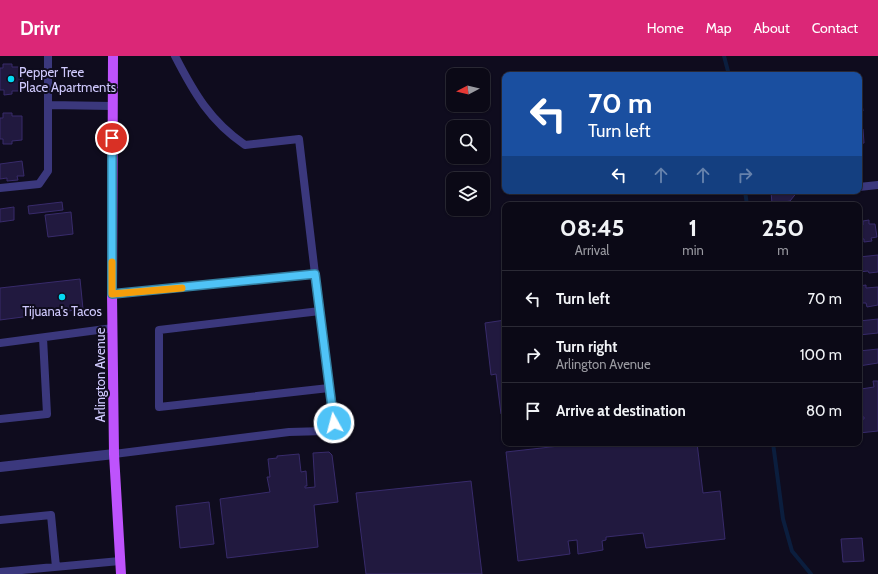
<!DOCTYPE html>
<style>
:root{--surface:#0b0916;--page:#191723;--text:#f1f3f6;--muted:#9a9aa1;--line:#2b2a35;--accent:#db2777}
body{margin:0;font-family:Cabin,sans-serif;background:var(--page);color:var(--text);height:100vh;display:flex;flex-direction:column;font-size:15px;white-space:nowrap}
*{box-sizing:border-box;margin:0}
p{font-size:13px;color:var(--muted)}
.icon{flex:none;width:22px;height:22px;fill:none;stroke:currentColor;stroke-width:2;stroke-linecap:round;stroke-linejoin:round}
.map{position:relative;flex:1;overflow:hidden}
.side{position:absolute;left:502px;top:146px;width:360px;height:244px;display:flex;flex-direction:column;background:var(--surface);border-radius:8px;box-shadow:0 1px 3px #0004,0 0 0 1px var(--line)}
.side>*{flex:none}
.guide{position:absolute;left:502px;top:16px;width:360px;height:122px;border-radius:8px;box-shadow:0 1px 3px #0004,0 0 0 1px var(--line);background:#1a4fa0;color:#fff;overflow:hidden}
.needle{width:26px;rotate:263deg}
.fabs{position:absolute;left:446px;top:12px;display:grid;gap:8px}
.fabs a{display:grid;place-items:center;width:44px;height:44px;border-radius:8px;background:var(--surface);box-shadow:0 1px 3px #0004,0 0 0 1px var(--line);font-size:20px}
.pin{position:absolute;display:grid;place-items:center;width:34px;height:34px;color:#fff;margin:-17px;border:2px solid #fff;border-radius:50%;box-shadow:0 1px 4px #0007}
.me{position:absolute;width:44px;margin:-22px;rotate:353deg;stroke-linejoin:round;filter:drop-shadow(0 0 3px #0008)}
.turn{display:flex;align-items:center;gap:14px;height:84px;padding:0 20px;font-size:18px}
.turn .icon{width:52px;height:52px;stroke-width:2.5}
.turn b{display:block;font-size:28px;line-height:34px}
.lanes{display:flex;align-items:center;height:38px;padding:0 20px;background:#0003;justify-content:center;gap:20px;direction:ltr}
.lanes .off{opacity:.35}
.eta{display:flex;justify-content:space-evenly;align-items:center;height:68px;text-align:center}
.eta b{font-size:24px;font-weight:700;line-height:28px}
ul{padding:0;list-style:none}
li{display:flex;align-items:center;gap:12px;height:56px;padding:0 20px;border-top:1px solid var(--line)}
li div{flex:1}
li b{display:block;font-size:15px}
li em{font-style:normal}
header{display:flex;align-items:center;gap:24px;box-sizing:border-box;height:56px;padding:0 20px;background:var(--accent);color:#fff}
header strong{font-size:19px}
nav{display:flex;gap:22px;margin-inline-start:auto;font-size:14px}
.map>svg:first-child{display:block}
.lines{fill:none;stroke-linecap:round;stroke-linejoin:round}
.stream{stroke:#0b1e3e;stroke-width:4}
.building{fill:#21193f;stroke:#382b6b}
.service{stroke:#3b387d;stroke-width:8}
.minor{stroke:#3b387d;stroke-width:10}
.primary{stroke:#be53fc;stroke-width:10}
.route-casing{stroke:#337fa1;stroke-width:10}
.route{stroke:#4fc3f7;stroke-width:7}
.slow{stroke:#f59e0b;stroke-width:7}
.poi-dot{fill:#04d8f1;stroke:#0f0c1e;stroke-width:1.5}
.labels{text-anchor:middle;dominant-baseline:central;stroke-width:4;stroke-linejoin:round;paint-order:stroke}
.poi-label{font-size:13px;fill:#d0cafe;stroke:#0f0c1e;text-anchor:start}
.street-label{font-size:13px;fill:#d0cafe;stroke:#0f0c1e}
</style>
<header>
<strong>Drivr</strong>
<nav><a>Home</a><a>Map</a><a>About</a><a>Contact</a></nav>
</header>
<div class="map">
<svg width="878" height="518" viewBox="0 0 878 518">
<rect width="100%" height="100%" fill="#0f0c1e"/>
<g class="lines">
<path class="stream" d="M724,0L729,19
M745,135L747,149
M773,387L783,463L792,495L811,518"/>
</g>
<path class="building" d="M3,8H12V11H22L23,35H12V38L4,39V34H0V12H3Z
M859,41H861L863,55H859Z
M3,57H12V60H22V84L12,85V88H3V83H0V62H3Z
M859,73H863L864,87L859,88Z
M22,105L24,120H17L18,124L7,125V122L0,123V108Z
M771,135H798L790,145L772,148Z
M62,146L63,154L29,158L28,150Z
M14,151V164L0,166V153Z
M71,156L73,178L48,181L45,159Z
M869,164V168H875L877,181L871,182L872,185L864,186V183H859V169H863V165Z
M878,199V216L869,217L868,215L859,216V201Z
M80,223L83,253L0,264V232Z
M866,229V232L878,231V249L867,251L866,247H859V230Z
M878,263V277L859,279V265Z
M505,264V357L501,358L496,318L491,319L485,267Z
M878,293V307L859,310V295Z
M873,325H878V375L859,377V363H864V361H859V335H861V333L874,331Z
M586,387H697L703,437L720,435L725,483L646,492L643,477L606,481V484L602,485L603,494L578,498L577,484L568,485L570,498L518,505L506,396Z
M329,396L332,399L338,446L314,449L318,491L227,502L220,443L270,436L267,421H270L268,403L277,402V400L299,398L301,416L306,415L307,430H305V432L315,431L313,397Z
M471,425L482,518H366L356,437Z
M209,446L214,488L180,492L176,450Z
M862,482L864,505L843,506L841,483Z"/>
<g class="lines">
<path class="service" d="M48,0V49L112,50
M175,0C194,37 210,65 245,89L299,83L315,218
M859,131L878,129
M0,132L39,128L48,115V49
M112,238L315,218L334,367L325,375L289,376L114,398
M320,255L159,274V351L329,332
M0,287L113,272
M0,363L47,358L43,282
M0,464L51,459L56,511
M0,516L120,505"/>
<path class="minor" d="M0,411L114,398"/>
<path class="primary" d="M113,0L112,238L114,398L121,518"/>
</g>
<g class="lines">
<g class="route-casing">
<path id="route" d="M112,82V238L315,218L334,367"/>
</g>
<use href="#route" class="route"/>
<path class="slow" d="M112,206V238L182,232"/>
</g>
<g class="poi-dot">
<circle cx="11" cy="23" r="4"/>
<circle cx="62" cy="241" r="4"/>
</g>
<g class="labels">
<g class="poi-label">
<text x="19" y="16">Pepper Tree<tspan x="19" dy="15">Place Apartments</tspan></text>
<text x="62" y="255" text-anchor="middle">Tijuana's Tacos</text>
</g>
<g class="street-label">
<text transform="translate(100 319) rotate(-90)">Arlington Avenue</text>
</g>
</g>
</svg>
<div class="fabs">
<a><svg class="needle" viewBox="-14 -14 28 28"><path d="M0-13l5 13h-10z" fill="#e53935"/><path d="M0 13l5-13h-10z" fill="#9a9aa1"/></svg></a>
<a><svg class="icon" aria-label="search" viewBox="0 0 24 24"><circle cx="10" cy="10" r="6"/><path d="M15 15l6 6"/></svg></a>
<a><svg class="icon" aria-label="layers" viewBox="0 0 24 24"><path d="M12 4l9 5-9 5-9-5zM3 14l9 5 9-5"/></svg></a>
</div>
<div class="pin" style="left:112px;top:82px;background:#d93025"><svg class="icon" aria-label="arrive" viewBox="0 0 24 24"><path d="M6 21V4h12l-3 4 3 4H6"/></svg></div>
<svg class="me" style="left:334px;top:367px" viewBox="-20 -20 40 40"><circle r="17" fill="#4fc3f7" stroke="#fff" stroke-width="3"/><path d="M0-11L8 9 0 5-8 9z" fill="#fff"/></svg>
<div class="guide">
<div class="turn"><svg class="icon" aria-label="left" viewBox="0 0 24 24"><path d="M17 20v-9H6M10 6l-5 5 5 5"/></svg><div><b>70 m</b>Turn left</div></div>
<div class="lanes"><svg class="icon" aria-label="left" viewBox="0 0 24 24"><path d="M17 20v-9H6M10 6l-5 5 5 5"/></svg><svg class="icon off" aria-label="ahead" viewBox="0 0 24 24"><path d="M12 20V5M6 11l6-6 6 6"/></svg><svg class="icon off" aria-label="ahead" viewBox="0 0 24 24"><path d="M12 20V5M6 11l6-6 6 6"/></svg><svg class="icon off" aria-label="right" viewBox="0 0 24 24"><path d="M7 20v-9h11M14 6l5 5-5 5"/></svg></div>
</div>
<section class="side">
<div class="eta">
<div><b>08:45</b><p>Arrival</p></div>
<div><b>1</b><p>min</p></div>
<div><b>250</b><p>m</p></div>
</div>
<ul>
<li><svg class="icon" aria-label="left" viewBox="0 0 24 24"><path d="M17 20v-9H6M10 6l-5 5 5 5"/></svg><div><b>Turn left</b></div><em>70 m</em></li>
<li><svg class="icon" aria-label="right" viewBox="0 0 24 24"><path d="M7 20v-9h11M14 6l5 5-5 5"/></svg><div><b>Turn right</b><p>Arlington Avenue</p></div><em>100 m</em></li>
<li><svg class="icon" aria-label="arrive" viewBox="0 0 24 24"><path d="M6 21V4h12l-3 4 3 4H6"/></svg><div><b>Arrive at destination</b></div><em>80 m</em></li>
</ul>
</section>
</div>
